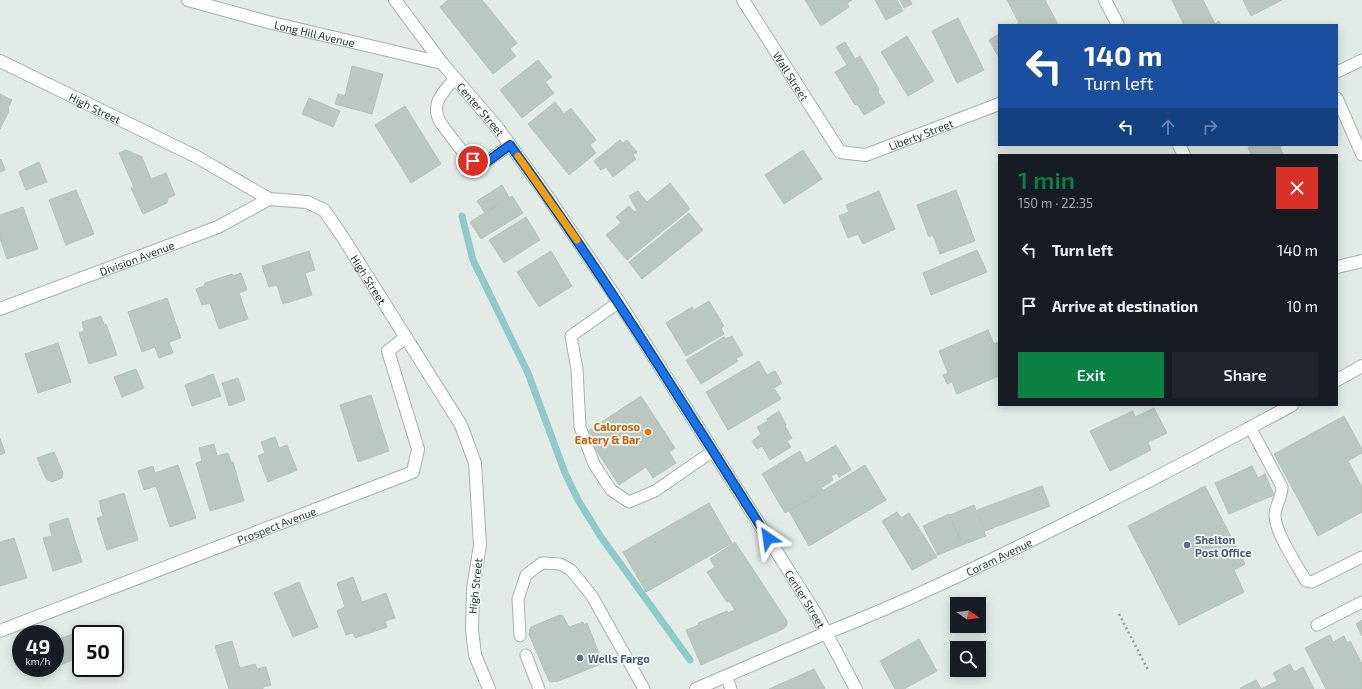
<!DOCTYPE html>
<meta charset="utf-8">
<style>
:root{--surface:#171b24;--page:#20242c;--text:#f1f3f6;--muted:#9ea1a6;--accent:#0b8043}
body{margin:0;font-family:"Exo 2",sans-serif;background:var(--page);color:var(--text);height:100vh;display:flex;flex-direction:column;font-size:15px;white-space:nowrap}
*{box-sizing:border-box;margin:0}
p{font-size:13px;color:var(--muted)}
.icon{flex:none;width:22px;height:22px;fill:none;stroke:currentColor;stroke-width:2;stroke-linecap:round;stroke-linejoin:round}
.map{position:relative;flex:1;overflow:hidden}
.details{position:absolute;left:998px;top:154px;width:340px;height:252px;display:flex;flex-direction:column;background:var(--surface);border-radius:0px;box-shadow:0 2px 10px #0003}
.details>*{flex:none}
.hud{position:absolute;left:998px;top:24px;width:340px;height:122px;border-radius:0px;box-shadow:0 2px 10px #0003;background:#1a4fa0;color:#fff;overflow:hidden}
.needle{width:26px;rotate:104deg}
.controls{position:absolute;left:950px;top:597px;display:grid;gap:8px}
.controls a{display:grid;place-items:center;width:36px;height:36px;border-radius:0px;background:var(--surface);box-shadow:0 2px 10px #0003;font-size:20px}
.speed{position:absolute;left:12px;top:625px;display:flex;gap:8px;font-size:20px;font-weight:700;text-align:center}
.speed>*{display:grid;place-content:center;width:52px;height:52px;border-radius:50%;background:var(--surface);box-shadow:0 2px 10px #0003;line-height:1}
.speed small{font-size:10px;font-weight:400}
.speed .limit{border:2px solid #111;border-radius:6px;background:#fff;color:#111}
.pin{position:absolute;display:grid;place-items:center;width:34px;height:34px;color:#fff;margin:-17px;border:2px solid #fff;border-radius:50%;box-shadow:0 1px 4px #0007}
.me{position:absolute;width:44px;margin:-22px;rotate:328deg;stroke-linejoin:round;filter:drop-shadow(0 0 3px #0008)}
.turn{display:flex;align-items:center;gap:14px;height:84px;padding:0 20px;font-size:18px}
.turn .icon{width:52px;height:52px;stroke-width:2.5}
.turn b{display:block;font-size:28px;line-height:34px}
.lanes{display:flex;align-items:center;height:38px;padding:0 20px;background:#0003;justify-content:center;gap:20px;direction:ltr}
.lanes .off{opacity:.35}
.round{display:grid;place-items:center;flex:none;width:42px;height:42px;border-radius:0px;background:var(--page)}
.summary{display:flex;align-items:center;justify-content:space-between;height:68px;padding:0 20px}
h1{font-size:24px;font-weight:600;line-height:30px;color:var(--accent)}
.button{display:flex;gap:8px;margin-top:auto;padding:8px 20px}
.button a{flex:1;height:46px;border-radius:0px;background:var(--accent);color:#fff;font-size:16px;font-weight:600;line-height:46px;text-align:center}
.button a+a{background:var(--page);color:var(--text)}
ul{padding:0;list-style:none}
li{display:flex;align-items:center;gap:12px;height:56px;padding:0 20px}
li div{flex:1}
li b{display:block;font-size:15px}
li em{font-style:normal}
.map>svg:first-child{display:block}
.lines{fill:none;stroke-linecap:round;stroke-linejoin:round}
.stream{stroke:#8fcbca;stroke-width:7}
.building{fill:#bbc8c1;stroke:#b5c4bb}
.service-casing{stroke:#a5b2ab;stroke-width:13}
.minor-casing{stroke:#a5b2ab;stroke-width:14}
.tertiary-casing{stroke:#a5b2ab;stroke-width:14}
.secondary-casing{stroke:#a2b6ab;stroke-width:14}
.path{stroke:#85ac99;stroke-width:2.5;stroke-dasharray:2 3;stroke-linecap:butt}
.service{stroke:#fff;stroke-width:11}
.minor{stroke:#fff;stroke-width:12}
.tertiary{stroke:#fff;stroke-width:12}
.secondary{stroke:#fff;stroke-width:12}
.route-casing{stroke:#114b97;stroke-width:10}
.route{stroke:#1a73e8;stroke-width:7}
.slow{stroke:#f59e0b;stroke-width:7}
.food-dot{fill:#e8710a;stroke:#f2f8f4;stroke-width:1.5}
.service-dot{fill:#5c6f8a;stroke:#f2f8f4;stroke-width:1.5}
.labels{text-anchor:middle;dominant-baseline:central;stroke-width:3.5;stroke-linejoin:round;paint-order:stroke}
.street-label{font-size:11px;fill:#243a30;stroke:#f2f8f4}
.food-label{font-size:11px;font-weight:bold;fill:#c56008;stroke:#f2f8f4;text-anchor:end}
.service-label{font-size:11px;font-weight:bold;fill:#4e5e75;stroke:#f2f8f4;text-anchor:start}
</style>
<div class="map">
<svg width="1362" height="689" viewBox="0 0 1362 689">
<rect width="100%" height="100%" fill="#e2ebe5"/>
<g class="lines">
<path class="stream" d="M462,216L473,260L528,373L565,473L578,500L601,537L690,660"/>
</g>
<path class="building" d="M448,0H482L517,43L510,49L516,56L493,74L440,7Z
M805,0H852L847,3L849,7L821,26Z
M875,0H897L903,11L886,20Z
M900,0H910L912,4L904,8Z
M1007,0H1045L1058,25H1016L1019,23Z
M1172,0H1203L1215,24L1219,21L1221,25H1184Z
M1243,0H1282L1251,16Z
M958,18L984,70L957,83L932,31Z
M999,34V58L989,40Z
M907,36L934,81L908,96L881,52Z
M845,42L855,59L860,56L879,89L878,92L885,103L864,115L857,104L855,105L835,72L847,65L836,47Z
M538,60L552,77L545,82L554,93L522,118L500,90Z
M352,66L383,74L372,114L335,104L338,94L345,96Z
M0,94L12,100L8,108L9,111L0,129Z
M309,98L340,111L333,127L302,114Z
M555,102L564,114L571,108L596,140L590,145L596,153L569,175L528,124Z
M405,106L441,164L411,183L375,125Z
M620,140L623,143L627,140L637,152L633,155L636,159L613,177L606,167L601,170L594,161Z
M1253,145H1284L1280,147L1283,155H1251L1248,147Z
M126,150L142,157L151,179L166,173L175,195L168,198L167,203L143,214L131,188L134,187L119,153Z
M803,150L822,179L784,204L765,175Z
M1,159L5,170L0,172V160Z
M39,162L47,182L26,190L19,173L20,171Z
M670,183L690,209L627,260L606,235L621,223L616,217L629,206L634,212L637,210L629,196L638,191L647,202Z
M502,185L509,197L485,213L477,201Z
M76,190L94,234L66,245L49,200Z
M956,190L975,241L940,254L933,235L929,237L917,205Z
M879,191L895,229L863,244L858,234L848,238L839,216L849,212L846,205Z
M512,196L523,213L481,239L470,222Z
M23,207L38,249L7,259L0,238V215Z
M689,213L703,230L642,279L629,262Z
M526,217L540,240L504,263L489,240Z
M977,250L987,272L931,295L923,273Z
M309,251L315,270L305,273L312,295L283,304L277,285L269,287L262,266Z
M551,251L572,286L539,307L517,272Z
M241,273L247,290L239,293L248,319L219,329L210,303L202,305L196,289L204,286L205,283L232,274L233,276Z
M167,298L181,338L169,342L173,353L159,358L155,347L142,352L128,312Z
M709,301L724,326L721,328L724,334L686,356L666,323L692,307L694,310Z
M101,316L104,325L106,324L117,355L89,364L79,333L84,331L82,322Z
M988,330L994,344L999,342V376L957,394L952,382L947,384L943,375L948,373L939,351Z
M732,336L743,355L736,358L738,361L701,384L686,360L724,337L725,339Z
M58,343L71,382L38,393L25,354Z
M759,361L767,375L775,371L782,383L774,388L781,399L728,430L706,392Z
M136,369L144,388L122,397L114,377Z
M213,374L221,396L192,406L185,385Z
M238,378L245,400L229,406L222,383Z
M371,395L389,451L358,462L340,405Z
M641,396L675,448L669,452L676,463L653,478L646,467L619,485L585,433Z
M1154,408L1167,433L1148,442L1151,450L1110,471L1090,431L1133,411L1135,417Z
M779,411L786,425L785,426L792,438L787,441L791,447L770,460L762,446L757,449L752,441L761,434L757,427L768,421L767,419Z
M1344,416L1362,449V453L1348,461L1362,487V512L1318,536L1274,454Z
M275,437L279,448L287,445L297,470L268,482L258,456L265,453L261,442Z
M0,438L5,453L0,455Z
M214,444L217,456L228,453L231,462H233L244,501L210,511L196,463L202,461L199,448Z
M836,445L851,470L839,477L837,473L831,476L833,480L821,488L823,490L785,513L762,474L800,451L806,463Z
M54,452L63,473L62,478L52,482L46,479L37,458Z
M178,465L196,518L170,527L156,486L144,490L138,471L153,466L155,473Z
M865,465L886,500L809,546L789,511Z
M1252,466L1258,478L1265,474L1274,495L1229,514L1215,483Z
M1042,486L1050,506L985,531L977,510Z
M1205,486L1245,564L1234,570L1244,592L1179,625L1128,526Z
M124,493L138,540L107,550L97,518L103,516L99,501Z
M709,503L732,543L646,592L623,552Z
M974,505L986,536L962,545L950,515Z
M897,512L901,518L909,513L937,557L912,570L882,521Z
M949,514L962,545L938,555L923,526Z
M68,518L82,562L53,571L43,538L52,536L49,524Z
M14,538L27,578L0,586V542Z
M735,542L787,621V625L783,629L701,665L686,630L699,625L698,623L727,611L728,613L735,610L729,601L727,602L707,572L715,567L710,559Z
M353,577L362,602L386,593L395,618L385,621L387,627L355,638L353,633L346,635L337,611L345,607L337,583Z
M299,582L318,627L293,637L274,593Z
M560,615L563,616L569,627L583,622L584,625L587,623L602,661L601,664L556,682L555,681L552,682L549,681L529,634L530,629L531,627Z
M1362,620V636L1356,624Z
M73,634L81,657L55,667V640Z
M1330,635L1333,642L1344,636L1347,643L1350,641L1362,664V689H1326L1305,648Z
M919,639L937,671L904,689H895L880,661Z
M232,641L240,668L255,664L257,669L266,667L271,685L263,687V689H229L215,646Z
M1290,664L1294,672L1303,667L1314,689H1261L1277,681L1273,673Z
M814,669L825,689H769Z
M1256,680L1261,689H1241L1240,688Z"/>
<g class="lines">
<g class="service-casing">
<path id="service" d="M1337,72L1362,60
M455,78C443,93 430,103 440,122C449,133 467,162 480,165L489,160L510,145
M1337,98L1362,155
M619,302L571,336L577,369L580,427L594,464L611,490L629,502L655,491L713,451
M1250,427L1282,487C1282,497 1276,504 1275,514C1274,531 1297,565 1306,581L1312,582L1362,557
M1317,625L1362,602
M520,636L518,599L526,575L542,563L560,564L571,570L592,596L644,689
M526,655L539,689
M726,676L731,689"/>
</g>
<g class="minor-casing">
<g id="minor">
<path id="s1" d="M188,0L268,22L442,63"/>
<path id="s2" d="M743,0L840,152L866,155L999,104"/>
<path d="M1105,0L1118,25"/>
<path id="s3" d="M0,61L197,157L269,199L307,202L324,210L342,236L461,425L475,463L480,545L473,589L472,630L475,655L489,689"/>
<path d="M1179,145L1184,155"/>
<path d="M1337,267L1362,261"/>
<path id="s4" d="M0,309L218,227L269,199"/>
<path id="s5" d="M0,631L413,472L418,449L388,351L406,337"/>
</g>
</g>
<g class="tertiary-casing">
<path id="tertiary" d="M696,689L826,633"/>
</g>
<g class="secondary-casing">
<g id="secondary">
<path id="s6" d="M395,0L442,63L497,127L550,200L619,302L816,614L856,689"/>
<path d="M1337,380L1362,366"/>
<path id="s7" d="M826,633C906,602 982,565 1058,527C1137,488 1215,447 1292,405"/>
</g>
</g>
<path class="path" d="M1119,614L1148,670"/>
<use href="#service" class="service"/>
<use href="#minor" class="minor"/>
<use href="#tertiary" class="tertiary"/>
<use href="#secondary" class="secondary"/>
</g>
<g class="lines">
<g class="route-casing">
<path id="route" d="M473,161C476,164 479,166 484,164L510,145C602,272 684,406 768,538"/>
</g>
<use href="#route" class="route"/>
<path class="slow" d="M518,156L577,240"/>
</g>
<circle class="food-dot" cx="648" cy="432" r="4"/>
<g class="service-dot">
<circle cx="1187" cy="545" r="4"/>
<circle cx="580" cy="658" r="4"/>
</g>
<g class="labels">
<g class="street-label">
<text stroke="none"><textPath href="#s1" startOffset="131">Long Hill Avenue</textPath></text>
<text stroke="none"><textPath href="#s2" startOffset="90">Wall Street</textPath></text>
<text stroke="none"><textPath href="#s3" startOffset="106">High Street</textPath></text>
<text stroke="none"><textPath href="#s6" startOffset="139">Center Street</textPath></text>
<text stroke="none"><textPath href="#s2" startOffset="265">Liberty Street</textPath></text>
<text stroke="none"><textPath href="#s4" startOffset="146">Division Avenue</textPath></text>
<text stroke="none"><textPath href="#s3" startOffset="442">High Street</textPath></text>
<text stroke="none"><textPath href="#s5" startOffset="296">Prospect Avenue</textPath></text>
<text stroke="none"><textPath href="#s7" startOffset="189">Coram Avenue</textPath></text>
<text transform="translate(475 586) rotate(-84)">High Street</text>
<text stroke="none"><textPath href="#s6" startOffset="727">Center Street</textPath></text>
</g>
<g class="food-label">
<text x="640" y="426">Caloroso<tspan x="640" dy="13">Eatery &amp; Bar</tspan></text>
</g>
<g class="service-label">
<text x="1195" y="539">Shelton<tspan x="1195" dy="13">Post Office</tspan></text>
<text x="588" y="658">Wells Fargo</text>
</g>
</g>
</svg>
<div class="controls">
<a><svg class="needle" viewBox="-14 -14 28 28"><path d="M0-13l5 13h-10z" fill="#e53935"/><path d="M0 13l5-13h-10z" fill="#9ea1a6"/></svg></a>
<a><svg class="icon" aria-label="search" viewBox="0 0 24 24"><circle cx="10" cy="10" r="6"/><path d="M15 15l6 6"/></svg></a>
</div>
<div class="speed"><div>49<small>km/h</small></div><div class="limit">50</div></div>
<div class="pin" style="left:473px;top:161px;background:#d93025"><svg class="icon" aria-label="arrive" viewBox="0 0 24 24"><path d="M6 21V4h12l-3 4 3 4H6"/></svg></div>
<svg class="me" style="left:768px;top:538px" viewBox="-20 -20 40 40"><path d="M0-17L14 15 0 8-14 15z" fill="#1a73e8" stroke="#fff" stroke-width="4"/></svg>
<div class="hud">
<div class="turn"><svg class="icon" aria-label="left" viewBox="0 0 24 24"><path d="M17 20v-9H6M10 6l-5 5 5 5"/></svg><div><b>140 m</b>Turn left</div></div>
<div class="lanes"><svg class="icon" aria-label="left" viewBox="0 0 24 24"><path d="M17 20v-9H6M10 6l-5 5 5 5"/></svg><svg class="icon off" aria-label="ahead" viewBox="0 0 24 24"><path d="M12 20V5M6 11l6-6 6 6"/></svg><svg class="icon off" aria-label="right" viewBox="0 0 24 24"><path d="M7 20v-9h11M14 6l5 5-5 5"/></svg></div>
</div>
<section class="details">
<div class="summary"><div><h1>1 min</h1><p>150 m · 22:35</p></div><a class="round" style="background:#d93025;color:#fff"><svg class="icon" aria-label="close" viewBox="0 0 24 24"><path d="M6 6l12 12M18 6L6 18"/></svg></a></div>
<ul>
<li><svg class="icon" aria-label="left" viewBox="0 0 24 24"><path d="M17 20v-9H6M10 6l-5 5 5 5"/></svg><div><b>Turn left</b></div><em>140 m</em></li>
<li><svg class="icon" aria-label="arrive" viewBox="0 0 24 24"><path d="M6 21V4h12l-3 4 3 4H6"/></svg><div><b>Arrive at destination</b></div><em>10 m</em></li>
</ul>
<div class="button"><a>Exit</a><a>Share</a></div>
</section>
</div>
